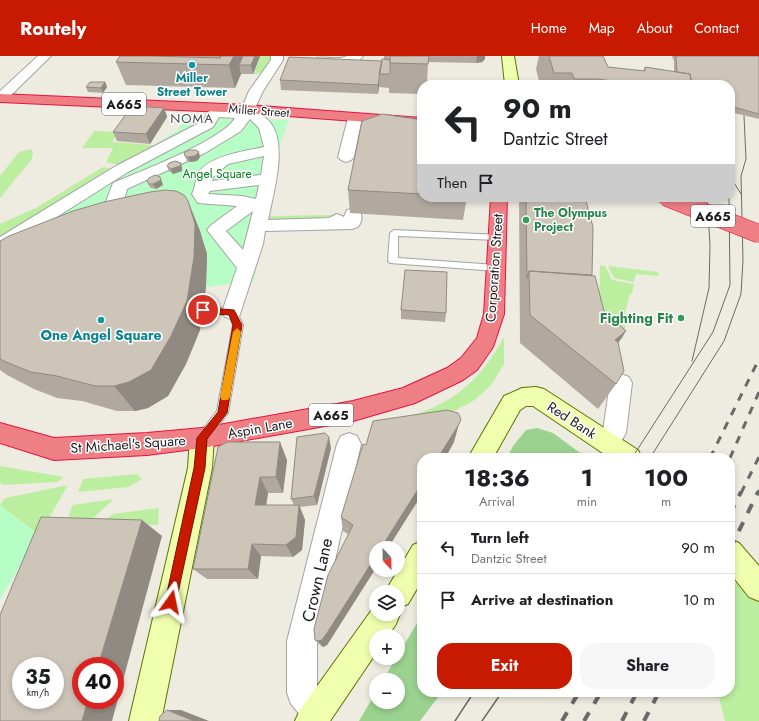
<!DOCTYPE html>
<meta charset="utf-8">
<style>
:root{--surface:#fff;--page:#f6f6f6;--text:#202124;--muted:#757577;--line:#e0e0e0;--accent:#c71a00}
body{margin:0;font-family:Jost,sans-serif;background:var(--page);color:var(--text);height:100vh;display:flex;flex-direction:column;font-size:15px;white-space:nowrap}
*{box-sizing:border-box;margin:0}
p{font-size:13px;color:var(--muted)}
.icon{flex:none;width:22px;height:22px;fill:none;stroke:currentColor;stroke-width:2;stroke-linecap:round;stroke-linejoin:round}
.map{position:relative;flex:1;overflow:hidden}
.sheet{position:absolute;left:417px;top:397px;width:318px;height:244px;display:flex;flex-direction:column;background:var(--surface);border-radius:16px;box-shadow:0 2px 6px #0003}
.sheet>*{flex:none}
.hud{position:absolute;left:417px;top:24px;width:318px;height:122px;border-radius:16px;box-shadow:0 2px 6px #0003;background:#fff;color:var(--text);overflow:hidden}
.needle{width:26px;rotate:158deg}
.tools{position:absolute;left:369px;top:485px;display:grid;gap:8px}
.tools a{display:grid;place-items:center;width:36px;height:36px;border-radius:50%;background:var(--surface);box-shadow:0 2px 6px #0003;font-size:20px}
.speed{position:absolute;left:12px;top:601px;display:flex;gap:8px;font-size:20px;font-weight:700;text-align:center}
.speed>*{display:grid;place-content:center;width:52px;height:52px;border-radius:50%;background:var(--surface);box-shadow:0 2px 6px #0003;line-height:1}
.speed small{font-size:10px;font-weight:400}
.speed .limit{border:6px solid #d22;background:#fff;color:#111}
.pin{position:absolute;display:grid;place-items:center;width:34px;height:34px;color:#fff;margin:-17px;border:2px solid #fff;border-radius:50%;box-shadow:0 1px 4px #0007}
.me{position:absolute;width:44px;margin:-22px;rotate:12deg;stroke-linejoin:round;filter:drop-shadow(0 0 3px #0008)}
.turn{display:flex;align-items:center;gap:14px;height:84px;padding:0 20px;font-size:18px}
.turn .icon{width:52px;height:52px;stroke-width:2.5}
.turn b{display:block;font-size:28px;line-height:34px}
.then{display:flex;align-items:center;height:38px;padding:0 20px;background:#0003;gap:8px;font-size:15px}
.eta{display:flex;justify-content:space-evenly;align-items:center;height:68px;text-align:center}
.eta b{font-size:24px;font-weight:700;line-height:28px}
.cta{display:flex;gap:8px;margin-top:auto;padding:8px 20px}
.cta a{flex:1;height:46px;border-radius:16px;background:var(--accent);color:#fff;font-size:16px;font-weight:700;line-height:46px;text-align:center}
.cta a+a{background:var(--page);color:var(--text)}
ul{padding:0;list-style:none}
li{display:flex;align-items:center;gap:12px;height:52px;padding:0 20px;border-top:1px solid var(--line)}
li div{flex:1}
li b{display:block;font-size:15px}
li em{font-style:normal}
header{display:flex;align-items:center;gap:24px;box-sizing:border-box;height:56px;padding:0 20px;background:var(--accent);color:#fff}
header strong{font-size:19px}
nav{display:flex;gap:22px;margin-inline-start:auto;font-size:14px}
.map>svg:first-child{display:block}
.grass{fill:#bceea0}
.forest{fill:#9bd290}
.park{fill:#b7fec6}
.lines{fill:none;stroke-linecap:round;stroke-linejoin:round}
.lane-casing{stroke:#a3a3a3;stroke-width:2}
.street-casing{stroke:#a3a3a3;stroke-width:2}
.secondary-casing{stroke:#597500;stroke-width:2}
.highway-casing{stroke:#e61340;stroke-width:2}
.lane{fill:#fff;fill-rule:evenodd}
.street{fill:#fff;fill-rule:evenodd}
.secondary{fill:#f0ffad;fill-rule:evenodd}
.highway{fill:#ee7f85;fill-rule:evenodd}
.tram-far1{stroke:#6a6a6a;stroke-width:1}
.tram{stroke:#6a6a6a;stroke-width:1.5}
.rail-far1{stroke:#6a6a6a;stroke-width:3;stroke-dasharray:8 8;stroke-linecap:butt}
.rail{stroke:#6a6a6a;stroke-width:4;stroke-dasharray:10 10;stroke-linecap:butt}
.highway-bridge-casing{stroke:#e61340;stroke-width:19;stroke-linecap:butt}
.highway-bridge{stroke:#ee7f85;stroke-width:18}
.wall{fill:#b1a99f}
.shaded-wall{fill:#908a82}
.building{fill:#cec5b9;stroke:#908a82;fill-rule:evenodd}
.route{fill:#c71a00;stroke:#811100}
.slow{fill:#f59e0b}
.culture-dot{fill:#0f9aa8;stroke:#fff;stroke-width:1.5}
.leisure-dot{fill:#2e9e5b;stroke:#fff;stroke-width:1.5}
.labels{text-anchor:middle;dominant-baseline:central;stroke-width:3;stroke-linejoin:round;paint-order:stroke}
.far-culture-label{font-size:12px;font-weight:bold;fill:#0d838f;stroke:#fff}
.far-street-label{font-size:12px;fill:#1c1c1c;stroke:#fff}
.far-park-label{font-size:12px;fill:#01821d;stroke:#fff}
.far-leisure-label{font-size:12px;font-weight:bold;fill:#27864d;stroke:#fff;text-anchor:start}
.shield{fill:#fff;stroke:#606060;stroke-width:1}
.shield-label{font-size:13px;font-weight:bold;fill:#1c1c1c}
.far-neighbourhood-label{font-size:13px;letter-spacing:1px;fill:#4f4f4f;stroke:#fff}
.street-label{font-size:14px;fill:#1c1c1c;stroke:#fff}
.leisure-label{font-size:14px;font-weight:bold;fill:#27864d;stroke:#fff;text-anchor:end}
.culture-label{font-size:14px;font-weight:bold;fill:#0d838f;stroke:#fff}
.near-street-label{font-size:17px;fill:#1c1c1c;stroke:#fff}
</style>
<header>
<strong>Routely</strong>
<nav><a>Home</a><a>Map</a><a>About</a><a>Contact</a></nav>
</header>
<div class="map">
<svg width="759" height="665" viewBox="0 0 759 665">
<rect width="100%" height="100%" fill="#eeebe0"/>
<path class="grass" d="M260,0H274C272,10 263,18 253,18Z
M94,75L119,76L112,86L153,89L120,109L106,106L113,92H82Z
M31,93L33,97L32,103L0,142V120L19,96Z
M103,111L114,113L0,184V168L36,152Z
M332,159L331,164L266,167L268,160Z
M600,209L605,210L612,224L634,228L632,238H630L625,257L628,258L623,282L616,287L599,251Z
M608,210L658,216L659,220L636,218L634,226L614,222Z
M504,281V308L492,328L475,344L450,357L397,365C450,349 477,330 504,281Z
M0,410L64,421L57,426L4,429L0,427Z
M137,418L142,423L128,431L78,436L83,423Z
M68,429L39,479L0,449L5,442Z
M114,443L90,465L66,466L73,449Z
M159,452L158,469L102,467L113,458Z
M753,504L759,507V665H725L719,642L678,637L730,636V538L740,519Z"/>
<path class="forest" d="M537,372L553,377L587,402H507L513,390L526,374Z
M422,559V636H442L420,665H359L376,636V646H398V624H383L396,602H398V599Z"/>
<path class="park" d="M185,62L289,64L281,86L254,225L206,231C206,210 209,188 196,170L33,163L178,74Z
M0,449L39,479L0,543Z"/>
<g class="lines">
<g class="lane-casing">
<path id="lane" d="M394,174L500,179L501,181L500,183L497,184L398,180V202L496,209L501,212L496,215L390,207L388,205L390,177Z
M203,250L235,253L243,269L228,357L207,385L203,386L199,385L197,381L217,355L233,269L229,259L200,257L198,254L200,251Z"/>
</g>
<g class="street-casing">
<path id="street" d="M38,0H51L5,45L0,46V35Z
M271,0H283V4L263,35L256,50L251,51L246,50L244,47L249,35L271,4Z
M347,0H363C354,13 330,11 317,8L315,5L317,2C327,0 338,5 347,0Z
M215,53L259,56C263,60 269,64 272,69C287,92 273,139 268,164L329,162L337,158L344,161L347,154L353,153L359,154C363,160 362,166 358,171L352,173L265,175L263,188L239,261L232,263L225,261L222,256L237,212L207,174L210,170L237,150L198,147L192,138C196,131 195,123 198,117C209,100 245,95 264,91L259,72L250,63L241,75L205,97L127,133C126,140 122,147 119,154C115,165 121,181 101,175L98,171L101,168L102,156L113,127C141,115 221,85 235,62L219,61L213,71L128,116L6,193L0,195V181L116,110L203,65L210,54ZM264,100L261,119L212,125L213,121L228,108ZM259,129L256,143L242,140L208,138L210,135ZM253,155L243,194L226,175Z
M355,58L360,59L362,62L354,101L351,104L346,106L341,104L338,101L348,62L350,59Z
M621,318L629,321L632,327L626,377L616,394L608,398L600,394L596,387L603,375L610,327L613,321Z
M349,377L357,380L361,388L317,585V631L329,645L334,656L330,665H305L291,648L287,637V585L337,388L341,380Z"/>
</g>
<g class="secondary-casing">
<path id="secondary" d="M502,0H514L519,29H505Z
M536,331L544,333L638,394L642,402H610L533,350H526L520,354L493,402H468L504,340L522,332Z
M202,372L210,375L214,382L212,412L161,665H129L188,412L190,382L194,375Z
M730,483L739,487L759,510V545L749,541L730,517Z
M422,485V524L408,548L398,552V536H385L413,489Z
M376,548V558H398V553L400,558L396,568L388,580H376V597L330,665H295L300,654Z"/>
</g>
<g class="highway-casing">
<path id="highway" d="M0,38L247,49L422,62V70L247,57L0,46Z
M491,141H507L504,258L493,291L477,314L463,324L415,347L353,365L202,392L147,399L54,404L0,387V367L54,382L147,377L202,372L353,345L403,332L447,312L461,302L477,282L484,258Z"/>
</g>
<use href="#lane" class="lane"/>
<use href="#street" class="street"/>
<use href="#secondary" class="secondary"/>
<use href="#highway" class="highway"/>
<path class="tram-far1" d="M730,120L741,138
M692,305L709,232L710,189L707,141
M632,402L713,276L730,229L729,141
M650,402L724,285L741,238L743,204L741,120L746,103L744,60"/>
<path class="tram" d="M455,665L474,636
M482,665L502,636"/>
<path class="rail-far1" d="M710,402L759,303
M730,402L759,336
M741,437L759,401
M758,437L759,434"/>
<path class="rail" d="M730,458L741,436
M730,493L758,436
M562,665L579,636
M584,665L601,636
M622,665L637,636
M644,665L659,636"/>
<g class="highway-bridge-casing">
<path id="highway-bridge" d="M666,141L759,178"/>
</g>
<use href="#highway-bridge" class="highway-bridge"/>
</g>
<path class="wall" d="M120,0H260L253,18H241L235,32L126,29L116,6Z
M384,0H485V3L482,6L476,7L428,6L427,29H422V38L389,37V32L379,31L378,38L281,34L280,24L382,5L384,3Z
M539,0H603L608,11L643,15L645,11L674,16V5L672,0H759V63L730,56V29H540L536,13Z
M105,26L107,31L103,37L88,36L86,31Z
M164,52L167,61L150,88L117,85L113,76Z
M422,64V141H467L463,164L350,157L348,134Z
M185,100L200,101L197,105L190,106L187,105Z
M167,110L182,112V115L173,118L169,115Z
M160,121L163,129L156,133L151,132L149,130L147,125Z
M519,141H585L592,219L604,255L626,275L618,287L616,328L598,353L520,287Z
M188,145L200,175L207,198L206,231L200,274L186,308L168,340L148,352L135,355H117L82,345L57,342L34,333L7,319L0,314V185Z
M401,254L446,257L445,266L401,263Z
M454,386L445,402H422V438L388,492H376L331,583L327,589L323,591L320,589L315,584L348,478L343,475L341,461L366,389Z
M218,391L287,404L283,437H268L266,449H294L291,443L331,392L317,449L300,451L305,464L302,494L293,501L261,500L258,523H207L193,513Z"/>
<path class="shaded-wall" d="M219,0H249L239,9L241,18L235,32L229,9H221Z
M255,0H260L253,18L251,9Z
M477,0H485V3L482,6L476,7Z
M379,22V31L378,38V29Z
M105,26L107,31L103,37L101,32Z
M164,52L167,61L150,88L146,78Z
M199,96L200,101L197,105L190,106L188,101Z
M181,107L182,112V115L173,118L171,113Z
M160,121L163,129L156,133L153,128Z
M188,145L200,175L207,198L206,231L200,274L186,308L168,340L148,352L135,355L114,330Z
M626,275L608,303L615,284Z
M459,368L454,386L445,402H438Z
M329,381L331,392L317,449L314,440Z
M280,386L287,404L283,437L276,421Z
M260,421L268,437L264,463L255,449Z
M422,427V438L388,492H381Z
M299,449L305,464L302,494L293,501L286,489Z
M142,464L162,480L112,665H82L88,644H115V610H98Z
M252,488L261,500L258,523L248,513Z
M376,500V512L331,583L327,589L323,591L318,585Z
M167,654H181L209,665H194Z"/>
<path class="building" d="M120,0H151L220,2L221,0H234L229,9L116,6Z
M243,0H255L251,9H239Z
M390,0H429L428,8L390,7Z
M549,0H603L608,11L645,15V11L690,18L692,29H630L628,27L597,23H574L572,17H554Z
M676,0H759V58L730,50V29H692L690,18L677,16Z
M289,1L382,5L378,29L280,24Z
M382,3L390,4V18H379Z
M90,26H105L101,32L86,31Z
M132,50L164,52L146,78L113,76Z
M382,58L422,64V138L348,134L362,65Z
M189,94H196L199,96L195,100L188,101L185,100L184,97Z
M175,105L181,107L180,110L171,113L167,110L169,107Z
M155,119L160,121L161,124L153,128H149L147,125L149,122Z
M165,134L176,135L184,139L188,145L195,168L194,201L187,245L171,280L151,314L129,326L114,330H95L57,320L31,316L6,306L0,303V185L9,180L73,155L104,146L150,136Z
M526,141H585L593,171L592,219L529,215L527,222Z
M405,214L447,216L446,257L401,254Z
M529,215L595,220L604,255L626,275L615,284L618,286L624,315L616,328L530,259Z
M447,354L458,357L461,363L459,368L438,402H422V427L381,492H376V500L327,577L322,584L318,585L315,584L314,573L328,519L353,469L341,461L363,388L366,389L373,365Z
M325,377L329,381L314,440L291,443L297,381Z
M227,386H280L276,421H260L255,449H299L296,481L286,489L252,488L248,513H193L218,391Z
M41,461L142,464L98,610H81V644H88L82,665H0V559ZM21,610H55V644H21Z
M167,654L194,665H159L160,660Z"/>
<path class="route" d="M200,251L234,254L242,269L227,357L207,383L205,412L176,546L175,551L171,552L166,551L165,546L194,412L197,382L218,356L233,269L229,259L203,257L200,256Z"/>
<path class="slow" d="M237,272L241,276L230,341L228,344H222L220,341L233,276Z"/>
<g class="culture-dot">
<circle cx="192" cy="9" r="4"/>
<circle cx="101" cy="264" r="4"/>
</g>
<g class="leisure-dot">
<circle cx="526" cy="164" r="4"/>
<circle cx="681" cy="262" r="4"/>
</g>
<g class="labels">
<g class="far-culture-label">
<text x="192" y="22">Miller<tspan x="192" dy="14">Street Tower</tspan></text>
</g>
<g class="far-street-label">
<text transform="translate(259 55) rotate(4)">Miller Street</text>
</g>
<g class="far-park-label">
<text x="217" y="118">Angel Square</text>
</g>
<g class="far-leisure-label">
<text x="534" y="157">The Olympus<tspan x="534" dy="14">Project</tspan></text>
</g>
<g class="shield">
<rect x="102" y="37" width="44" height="22" rx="3"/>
<rect x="691" y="149" width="44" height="22" rx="3"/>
<rect x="309" y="348" width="44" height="22" rx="3"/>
</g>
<g class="shield-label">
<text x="124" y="48">A665</text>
<text x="713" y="160">A665</text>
<text x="331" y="359">A665</text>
</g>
<g class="far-neighbourhood-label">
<text x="192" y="62">NOMA</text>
</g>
<g class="street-label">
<text transform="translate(494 212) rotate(-86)">Corporation Street</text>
<text transform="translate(572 364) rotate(33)">Red Bank</text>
<text transform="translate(260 372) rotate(-10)">Aspin Lane</text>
<text transform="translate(128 388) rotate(-4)">St Michael's Square</text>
</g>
<g class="leisure-label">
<text x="673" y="262">Fighting Fit</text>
</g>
<g class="culture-label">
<text x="101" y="279">One Angel Square</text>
</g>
<g class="near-street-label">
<text transform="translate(317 524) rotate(-77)">Crown Lane</text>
</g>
</g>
</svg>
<div class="tools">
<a><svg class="needle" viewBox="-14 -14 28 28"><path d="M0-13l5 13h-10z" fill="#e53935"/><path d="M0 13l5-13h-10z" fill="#757577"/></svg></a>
<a><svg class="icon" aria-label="layers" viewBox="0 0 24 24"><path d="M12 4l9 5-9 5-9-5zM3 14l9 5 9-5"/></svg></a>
<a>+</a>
<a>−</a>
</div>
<div class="speed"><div>35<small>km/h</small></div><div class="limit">40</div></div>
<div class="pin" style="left:203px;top:254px;background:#d93025"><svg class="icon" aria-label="arrive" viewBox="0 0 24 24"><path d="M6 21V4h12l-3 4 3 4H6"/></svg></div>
<svg class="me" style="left:171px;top:546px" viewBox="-20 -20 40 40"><path d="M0-17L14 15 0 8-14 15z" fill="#c71a00" stroke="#fff" stroke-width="4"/></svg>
<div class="hud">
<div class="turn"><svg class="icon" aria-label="left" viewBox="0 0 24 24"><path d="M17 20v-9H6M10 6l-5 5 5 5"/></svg><div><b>90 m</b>Dantzic Street</div></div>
<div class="then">Then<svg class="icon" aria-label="arrive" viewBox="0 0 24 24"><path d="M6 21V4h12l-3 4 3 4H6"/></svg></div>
</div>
<section class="sheet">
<div class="eta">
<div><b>18:36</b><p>Arrival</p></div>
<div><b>1</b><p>min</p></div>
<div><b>100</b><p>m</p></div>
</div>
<ul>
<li><svg class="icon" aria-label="left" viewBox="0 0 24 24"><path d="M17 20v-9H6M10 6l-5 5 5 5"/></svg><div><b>Turn left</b><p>Dantzic Street</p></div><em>90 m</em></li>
<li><svg class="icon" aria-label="arrive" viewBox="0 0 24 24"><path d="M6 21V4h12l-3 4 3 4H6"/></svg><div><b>Arrive at destination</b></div><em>10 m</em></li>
</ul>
<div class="cta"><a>Exit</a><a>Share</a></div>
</section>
</div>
